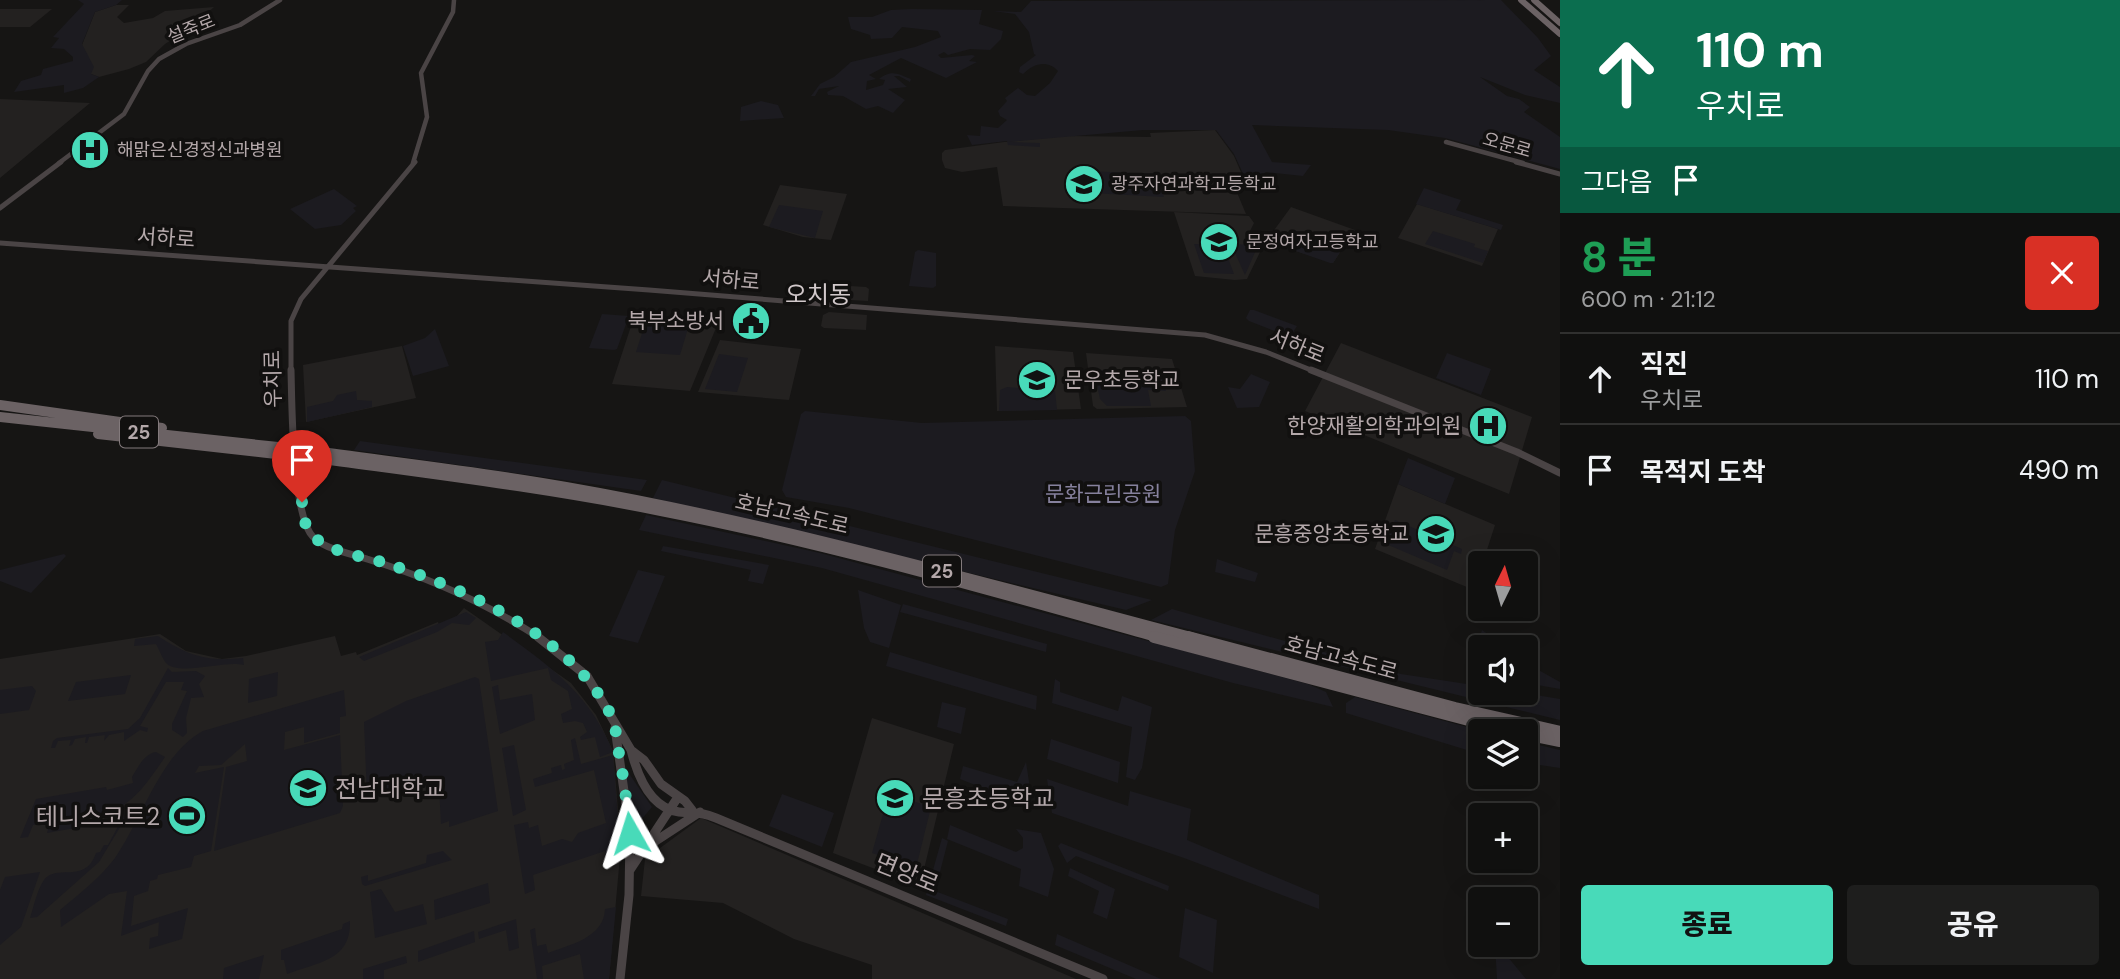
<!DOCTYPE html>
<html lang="ko">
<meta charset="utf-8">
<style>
:root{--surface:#10100f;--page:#1e1e1d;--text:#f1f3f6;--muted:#9c9d9e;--line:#30302f;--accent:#48dab9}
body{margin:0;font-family:"DM Sans","Noto Sans KR",sans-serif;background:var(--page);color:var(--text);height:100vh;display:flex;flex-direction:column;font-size:26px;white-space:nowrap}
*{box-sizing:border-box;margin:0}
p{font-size:23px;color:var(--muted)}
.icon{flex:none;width:38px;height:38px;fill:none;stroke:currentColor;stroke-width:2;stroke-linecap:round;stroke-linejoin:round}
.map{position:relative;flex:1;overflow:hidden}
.sheet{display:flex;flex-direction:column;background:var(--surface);width:560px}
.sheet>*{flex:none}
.top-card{background:#0b6e4f;color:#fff;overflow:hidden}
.needle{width:46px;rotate:5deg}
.tools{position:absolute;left:1468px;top:551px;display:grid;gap:14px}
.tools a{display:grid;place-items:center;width:70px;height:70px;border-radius:7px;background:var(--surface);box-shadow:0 7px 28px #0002,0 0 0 2px var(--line);font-size:35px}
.pin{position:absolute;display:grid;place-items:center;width:60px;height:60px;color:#fff;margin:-72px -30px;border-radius:50% 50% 50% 0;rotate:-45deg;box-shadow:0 0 7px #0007}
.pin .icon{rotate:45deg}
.me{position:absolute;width:77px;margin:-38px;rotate:354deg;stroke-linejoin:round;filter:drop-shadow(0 0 5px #0008)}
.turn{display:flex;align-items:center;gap:24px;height:147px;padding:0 21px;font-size:32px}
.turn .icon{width:91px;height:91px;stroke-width:2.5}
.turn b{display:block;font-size:49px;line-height:60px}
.then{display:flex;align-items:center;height:66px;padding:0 21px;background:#0003;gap:14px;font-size:26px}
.round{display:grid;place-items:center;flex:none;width:74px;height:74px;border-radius:7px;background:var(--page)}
.overview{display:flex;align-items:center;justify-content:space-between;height:119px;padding:0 21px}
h1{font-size:42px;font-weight:800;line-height:52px;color:#1e9e55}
.primary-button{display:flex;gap:14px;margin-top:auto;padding:14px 21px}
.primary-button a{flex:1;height:80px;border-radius:7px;background:var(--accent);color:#111;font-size:28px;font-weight:800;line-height:80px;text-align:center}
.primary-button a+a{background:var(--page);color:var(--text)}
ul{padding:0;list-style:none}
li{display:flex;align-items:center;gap:21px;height:91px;padding:0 21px;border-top:2px solid var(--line)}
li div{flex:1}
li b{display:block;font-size:26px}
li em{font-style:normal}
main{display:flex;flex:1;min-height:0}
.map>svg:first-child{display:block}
.built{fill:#232120}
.green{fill:#1c1b20}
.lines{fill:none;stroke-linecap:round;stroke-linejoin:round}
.secondary-far3{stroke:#4a4445;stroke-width:4.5}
.secondary-far2{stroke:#4a4445;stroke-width:5}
.secondary-far1{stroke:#4a4445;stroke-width:7}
.secondary{stroke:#4a4445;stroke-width:9}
.highway-far2{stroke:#6b6264;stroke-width:6}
.highway-far1{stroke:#6b6264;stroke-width:10}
.highway{stroke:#6b6264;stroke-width:12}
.highway-bridge{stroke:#6b6264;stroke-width:10}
.route{stroke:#48dab9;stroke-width:12;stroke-dasharray:0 21.6}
.labels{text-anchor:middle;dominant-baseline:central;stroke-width:7;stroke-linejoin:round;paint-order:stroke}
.far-street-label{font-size:18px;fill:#b4a8aa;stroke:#11100f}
.far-poi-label{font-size:18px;fill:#b4a8aa;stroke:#11100f;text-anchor:start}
.shield{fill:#11100f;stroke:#837a7c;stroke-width:2}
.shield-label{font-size:19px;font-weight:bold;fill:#b4a8aa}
.street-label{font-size:21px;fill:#b4a8aa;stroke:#11100f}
.poi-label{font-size:21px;fill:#b4a8aa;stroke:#11100f;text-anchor:end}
.park-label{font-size:21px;fill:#86819d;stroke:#11100f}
.quarter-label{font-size:24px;fill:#d1c8ca;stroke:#11100f}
.near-poi-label{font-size:24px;fill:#b4a8aa;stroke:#11100f;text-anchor:start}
.near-street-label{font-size:24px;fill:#b4a8aa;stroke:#11100f}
</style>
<main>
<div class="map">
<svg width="1560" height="979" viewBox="0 0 1560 979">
<rect width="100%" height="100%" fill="#161514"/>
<path class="built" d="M116,5H129L117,17L124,23L153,18L165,11L214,7L193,26L165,44L146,62L129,69L99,77L91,74L82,45L95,12Z
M0,9H52L30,27H0Z
M0,99L90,103L0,178Z
M1215,130L1234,156L1243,177L1241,182L1233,183L1246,214L1003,206L997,167L962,172L945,168L942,160V153L945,150L1004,142L1067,136L1151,137L1150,133Z
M780,185L847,194L831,240L803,237L763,225Z
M1417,204L1498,229L1482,266L1398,238Z
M1291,207L1355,230L1333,263L1271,243L1269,237Z
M1174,212L1249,216L1254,223L1248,235L1261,250L1247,279L1235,280L1195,276Z
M835,285L866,287L869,289L868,301L833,299L829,296L831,287Z
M829,312L867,315L866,330L824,328L821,326L823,315Z
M634,317L718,323L690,391L612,384Z
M720,340L801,349L789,400L698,392Z
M1341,343L1532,417L1509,494L1305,411Z
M402,346L416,398L306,422L303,365Z
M995,346L1073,352L1081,409L997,411Z
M1086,353L1172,359L1187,407L1097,409L1093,406Z
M1398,484L1495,525L1474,590L1375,549Z
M464,608L571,683L596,715L613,751L621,845L609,979H0V659L160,634L186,651L222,659L246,656L335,636L341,656L356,652L357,655L438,622L439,625L457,616Z
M872,718L954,744L920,886L833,853Z
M701,818L1076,979H872V965L794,939L723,903L641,896L645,859Z"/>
<path class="green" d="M78,0H122L116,5L95,12L82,44L94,67L91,74L99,77L83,88L64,93V85L14,92L21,81L41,75L43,69L73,61V57L64,49L51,48L59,38L53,37L84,4Z
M1501,0L1538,38L1551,56L1534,70L1560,87V103L1525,95L1480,77L1507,96L1519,99L1530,107L1524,112L1560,137V169L1445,138L1388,130L1252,125L1272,162L1311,165L1303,176L1266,172L1258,177L1245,178L1234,154L1216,130H1143L1009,142L1040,143V147L1008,145L1007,141L972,145L967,135L980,136L981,126L998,128L1007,120L1000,116L998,111L1007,101L1005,98L1018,88L1027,95L1035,96L1050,83L1058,71C1047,59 1033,64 1023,74L1019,72L1020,67L1036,55L1034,54L1029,32L1015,14L993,11L1021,12L1031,1Z
M912,9L982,10L979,24L1003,31L1001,39L990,50L970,49L948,55L944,52L938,55L941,58L972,55L975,56L969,61L977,62L946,78L901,58L869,75L876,79L867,81L866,90L883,85L885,80L879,79C892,69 898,74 911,79L910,82L899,76H894L907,87L888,89L905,100L893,113L878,106L866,109L843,96L828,95L827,92L839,86L819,89L815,96H811L820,84L834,77L851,62L915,47L941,37L938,31L902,27L892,38L871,39L870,35L851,29L848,17H872L891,10Z
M761,101L778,105L784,118L740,121L741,107Z
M1086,171L1157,174L1164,197L1091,193Z
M1424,188L1461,200L1456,210L1503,225L1501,230L1416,204Z
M334,189L357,206L353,208L356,211L341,225L315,229L290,209Z
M779,205L823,211L815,238L769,227Z
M1433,231L1475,244L1474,247L1488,251L1483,263L1425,244Z
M1301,233L1343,247L1333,263H1330L1290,249Z
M1194,244L1223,245L1234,274L1204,273Z
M1231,244L1252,245L1256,250L1245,275Z
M918,250L936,253V286L933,288L909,286L915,252Z
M1250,310H1254L1297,326L1290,337L1249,321L1246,318Z
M602,314L629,316L617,349L614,350L589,348Z
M646,321L689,325L680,355L636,352Z
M435,329L449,366L413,376L403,346L425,338Z
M1447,353L1491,369L1481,395L1436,378Z
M719,354L748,358L737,392L705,389Z
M1094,370L1162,374L1166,391L1148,390L1151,406H1107L1100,399Z
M1251,374L1270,382L1259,407L1237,408L1228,387L1240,389Z
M1007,387L1055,391L1057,410L999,411L1000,390Z
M356,391L357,400L372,401V407L307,422V407L333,401L337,395Z
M805,411L922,423L1185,416L1191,421L1195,471L1175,530L1168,584L1161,587L849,508L786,497L782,490L801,414Z
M360,441L647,480L641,491L354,450Z
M1408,458L1455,478L1445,504L1398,484Z
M662,480L1152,600L1126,610L653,498Z
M646,515L820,553L1308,684L1326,692L1333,707L1233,683L822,568L639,530Z
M1395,520L1462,549L1461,554L1454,551L1447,570L1386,544Z
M663,546L769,565L763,584L748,581L751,570L661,551Z
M64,554L66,556L31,593L0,581V570Z
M1217,559L1258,573L1255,582L1215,572Z
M638,570L665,576L638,643L609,636Z
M858,590L901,605L889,648L870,642L864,628Z
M903,604L1047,644L1046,652L900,612Z
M1172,609L1401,674L1480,686V693H1524L1560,699V720L1151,620Z
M466,612L476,618L469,625L452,623L437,632L364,661L359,657Z
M1482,630L1506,647L1480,648V674L1473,672L1470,667Z
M503,632C551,667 590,694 613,752L600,757L595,737L581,740L580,737L587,732L583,723L575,721L563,723L561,714L572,709L568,691L551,680L548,668L491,681L485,642L498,640Z
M158,636C189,656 207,662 243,658L244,665C223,660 183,676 167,664C163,660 159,649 156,644L134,646L135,639Z
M890,652L1037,696L1036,710L886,666Z
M1526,663L1560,682V689L1526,683Z
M168,668L172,672L196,671L205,676L199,684L204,697L191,698L186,718L187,733L183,737L172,730V724L187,691L181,690L184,682H166L140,726L148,728L147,732L140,730L124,741V732L109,735L104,741L105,735L89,737L87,743H85L86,737L75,739L72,745L69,746L71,740L58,741L55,748H51L53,741L57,738L128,729L140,718Z
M278,672L277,696L248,703L249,679Z
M131,675L125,694L68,701L76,682Z
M475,677L479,679L498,811L449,827V821L441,824L439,786L429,781L428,784L403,791L402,787L367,797L364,722L406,701Z
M1055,679L1060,682V692L1118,711L1122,696L1152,707L1142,768L1135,780L1126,777L1132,727L1052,703Z
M498,685L500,700L532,694L535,720L500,734L492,687Z
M32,686L36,691L29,710L0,714V690Z
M344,690L346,716L340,717V733L304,743V727L285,732L284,750L340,735L343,806L340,813L214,851L226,767L247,761L245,744L221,765L199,766L195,773L224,767L211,851L194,856L191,867L158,875L157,879L150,881L148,891L134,896L131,926L188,908L182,939L149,949L150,938L158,936L159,922L121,936L127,891L109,894L61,927L60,910C79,894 100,878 115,858C142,819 161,753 203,731Z
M1355,697L1482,731L1480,754L1346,713V703Z
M942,702L966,708L961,734L937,727Z
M575,738L581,764L613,755L621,856L614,863L606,862L605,851L533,875L535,890L525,894L514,825L528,822L529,828L538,825L542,846L562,839L572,842L578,833L606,823L594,770L535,787L533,779L552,773L551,768L561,765L562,770L565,769L564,764L574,760L571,740Z
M1051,739L1120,762L1118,783L1047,759Z
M1526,742L1560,750V768L1526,763Z
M514,745L526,810L513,816L502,748Z
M156,752L165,757C137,798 126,812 77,821L75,828L47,833L50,823L33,825L28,837L20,838L36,799L106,787L107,790L133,783L132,777C138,767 144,754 156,752Z
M617,756L652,807L630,833Z
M1026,762L1033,808L960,779L963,766L1017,782Z
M1047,779L1128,806L1130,791L1191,809L1187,840L1319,895V909L1184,858L1052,813Z
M889,793L931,807L916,868L872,853Z
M782,794L834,813L822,847L769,826Z
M131,809L99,862L37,917L30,918C34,906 37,890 44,880C57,863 85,885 96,853L100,852L104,845H108L127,810Z
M950,825L1016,852L1023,848V838L1016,829L1041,833L1054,869L1048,897L1019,886L1021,869L947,839Z
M942,838L948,841L935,891L1008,919L1006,926L926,895Z
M1061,843L1169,886L1168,891L1076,856L1067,863L1058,846Z
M443,851L452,860L365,886L362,884L361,877L368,875V881L426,863L427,855Z
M1070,868L1115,889L1107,919L1093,913L1099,891L1068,876Z
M40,872L21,927L0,945V890L5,877Z
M488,883L490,903L435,920L434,900Z
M381,889L395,912L423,904L427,924L375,938L370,892Z
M616,907L609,979H584L580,954L542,966L543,979H537L530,930L535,928L537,946L546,944L548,953C569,945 604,938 605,909Z
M1185,908L1217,920L1213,973L1179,957Z
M516,919L519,948L509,951L506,930L479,939L478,932Z
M350,921C351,961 318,962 287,974L284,960H281V950L342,929L343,924Z
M474,931L475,942L418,962V951Z
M1057,934L1161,979H1136L1055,945Z
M1495,945H1498L1526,979H1497Z
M264,955L259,979H223L224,968Z
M406,956L407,963L384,970V979H363V969Z"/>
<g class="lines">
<path class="secondary-far3" d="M1446,142L1523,163
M59,163L124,114L148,71L159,59L186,44L240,25L280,0
M413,163L427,117L421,73L453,12L454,0"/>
<path class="secondary-far2" d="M1516,162L1560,174
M0,208L61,162
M0,243L649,290L1205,335L1266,352L1316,372
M291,372V321L301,299L415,162"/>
<path class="secondary-far1" d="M291,370C292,407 292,503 310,533C320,549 350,553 367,559C430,578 486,603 540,638
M1311,370L1517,452L1560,473"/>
<path class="secondary" d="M538,637L587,676L631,750L644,760L661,784L685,801L692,810
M615,728L630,833L629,895L620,979
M631,750C637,774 650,808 679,812C695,814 699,811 716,818L1103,979
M645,848L700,812
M630,870L678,797"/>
<path class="highway-far2" d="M1521,0L1560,34
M1534,0L1560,23"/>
<path class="highway-far1" d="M0,405L162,428
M0,417L278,447
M98,434L276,454
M315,451C399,463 483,472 566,487C778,524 986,583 1194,638
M315,458C431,474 547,488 661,511C830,544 995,592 1160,638"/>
<path class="highway" d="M1154,637L1514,732
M1188,637L1455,708L1560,732
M1526,734L1560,741"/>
<path class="highway-bridge" d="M278,447L315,451
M276,454L315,458"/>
</g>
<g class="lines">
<path class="route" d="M302,502C303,514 304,528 314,537C333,554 365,556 388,564C468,589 580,641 614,722C616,729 616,737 617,743C623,773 627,803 630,833"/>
</g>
<defs>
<g id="hospital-disc" transform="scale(2.0125)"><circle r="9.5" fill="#48dab9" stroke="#11100f"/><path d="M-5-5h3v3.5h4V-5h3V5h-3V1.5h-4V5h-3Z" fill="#111"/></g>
<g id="school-disc" transform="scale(2.0125)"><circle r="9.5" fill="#48dab9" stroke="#11100f"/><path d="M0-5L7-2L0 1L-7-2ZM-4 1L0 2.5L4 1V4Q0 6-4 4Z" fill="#111"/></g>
<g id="civic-disc" transform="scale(2.0125)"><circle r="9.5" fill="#48dab9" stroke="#11100f"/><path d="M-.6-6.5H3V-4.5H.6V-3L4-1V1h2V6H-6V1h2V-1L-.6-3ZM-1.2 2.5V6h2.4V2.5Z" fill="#111"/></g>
<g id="university-disc" transform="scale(2.0125)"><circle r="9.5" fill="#48dab9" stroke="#11100f"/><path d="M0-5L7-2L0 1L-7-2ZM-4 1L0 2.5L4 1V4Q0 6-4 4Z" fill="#111"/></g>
<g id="stadium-disc" transform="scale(2.0125)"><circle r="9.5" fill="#48dab9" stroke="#11100f"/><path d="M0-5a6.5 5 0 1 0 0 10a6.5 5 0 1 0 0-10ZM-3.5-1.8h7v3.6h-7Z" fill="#111"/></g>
</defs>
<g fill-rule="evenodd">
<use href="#hospital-disc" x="90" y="150"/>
<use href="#school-disc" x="1084" y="184"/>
<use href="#school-disc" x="1219" y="242"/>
<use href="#civic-disc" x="751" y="321"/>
<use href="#school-disc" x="1037" y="380"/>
<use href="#hospital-disc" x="1488" y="426"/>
<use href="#school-disc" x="1436" y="534"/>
<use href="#university-disc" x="308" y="788"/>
<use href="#school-disc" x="895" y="798"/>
<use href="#stadium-disc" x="187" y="816"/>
</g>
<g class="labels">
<g class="far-street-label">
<text transform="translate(191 29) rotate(-22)">설죽로</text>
<text transform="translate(1507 145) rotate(16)">오문로</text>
</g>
<g class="far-poi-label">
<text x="117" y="150">해맑은신경정신과병원</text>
<text x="1111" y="184">광주자연과학고등학교</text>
<text x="1246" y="242">문정여자고등학교</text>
</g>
<g class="shield">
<rect x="120" y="416.5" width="38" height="31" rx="5"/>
<rect x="923" y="555.5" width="38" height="31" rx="5"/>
</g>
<g class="shield-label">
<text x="139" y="432">25</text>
<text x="942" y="571">25</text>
</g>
<g class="street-label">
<text transform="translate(166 238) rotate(4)">서하로</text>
<text transform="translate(731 280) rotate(5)">서하로</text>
<text transform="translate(1297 346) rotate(22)">서하로</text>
<text transform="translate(273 379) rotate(-91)">우치로</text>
<text transform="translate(792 514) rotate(13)">호남고속도로</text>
<text transform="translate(1341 658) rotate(15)">호남고속도로</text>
</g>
<g class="poi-label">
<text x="724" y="321">북부소방서</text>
<text x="1064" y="380" text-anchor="start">문우초등학교</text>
<text x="1461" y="426">한양재활의학과의원</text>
<text x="1409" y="534">문흥중앙초등학교</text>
</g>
<g class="park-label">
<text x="1103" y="494">문화근린공원</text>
</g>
<g class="quarter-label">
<text x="818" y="294">오치동</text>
</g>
<g class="near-poi-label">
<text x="335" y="788">전남대학교</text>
<text x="922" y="798">문흥초등학교</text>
<text x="160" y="816" text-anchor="end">테니스코트2</text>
</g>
<g class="near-street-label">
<text transform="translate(907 873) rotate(22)">면앙로</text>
</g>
</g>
</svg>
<div class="tools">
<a><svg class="needle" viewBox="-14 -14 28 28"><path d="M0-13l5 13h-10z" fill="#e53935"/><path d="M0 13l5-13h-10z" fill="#9c9d9e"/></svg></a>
<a><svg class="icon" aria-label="sound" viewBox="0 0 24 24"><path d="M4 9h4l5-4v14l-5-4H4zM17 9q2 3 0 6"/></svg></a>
<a><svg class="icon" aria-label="layers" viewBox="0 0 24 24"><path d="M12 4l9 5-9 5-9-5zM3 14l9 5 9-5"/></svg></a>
<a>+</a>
<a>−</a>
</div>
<div class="pin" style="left:302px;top:502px;background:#d93025"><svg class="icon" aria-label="arrive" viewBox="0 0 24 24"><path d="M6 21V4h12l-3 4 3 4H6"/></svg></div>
<svg class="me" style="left:630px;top:833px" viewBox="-20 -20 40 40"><path d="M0-17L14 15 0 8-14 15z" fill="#48dab9" stroke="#fff" stroke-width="4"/></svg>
</div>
<section class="sheet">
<div class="top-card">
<div class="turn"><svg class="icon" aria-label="ahead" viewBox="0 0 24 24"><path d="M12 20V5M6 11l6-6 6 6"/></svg><div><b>110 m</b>우치로</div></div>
<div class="then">그다음<svg class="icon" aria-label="arrive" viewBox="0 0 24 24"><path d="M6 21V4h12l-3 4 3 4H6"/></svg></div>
</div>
<div class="overview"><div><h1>8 분</h1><p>600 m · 21:12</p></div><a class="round" style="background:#d93025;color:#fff"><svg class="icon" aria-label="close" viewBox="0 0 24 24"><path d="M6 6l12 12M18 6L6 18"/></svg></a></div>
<ul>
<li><svg class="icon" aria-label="ahead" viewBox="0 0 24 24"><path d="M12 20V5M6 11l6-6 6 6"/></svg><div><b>직진</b><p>우치로</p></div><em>110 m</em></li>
<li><svg class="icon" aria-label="arrive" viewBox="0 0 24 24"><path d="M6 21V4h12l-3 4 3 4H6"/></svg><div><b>목적지 도착</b></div><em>490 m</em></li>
</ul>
<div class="primary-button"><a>종료</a><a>공유</a></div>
</section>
</main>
